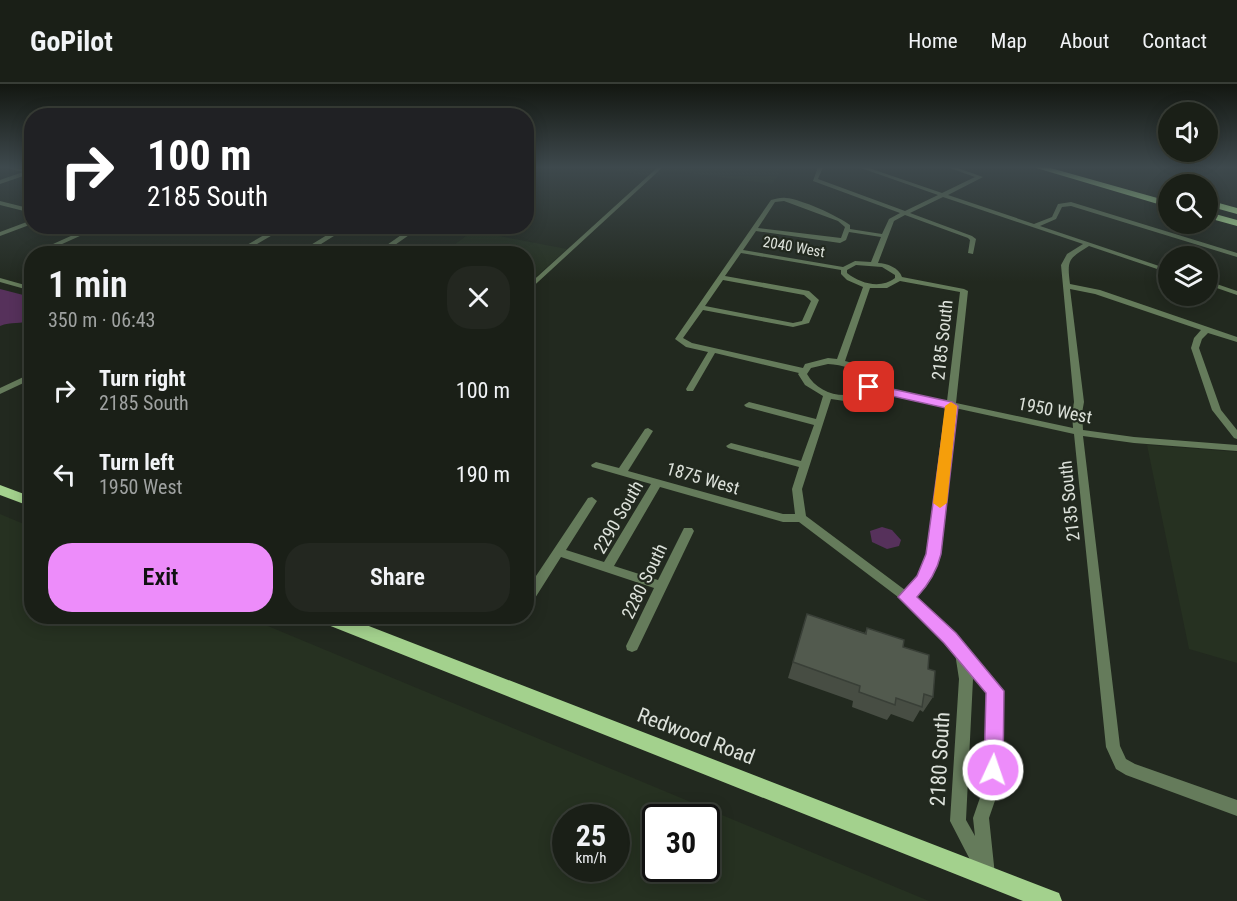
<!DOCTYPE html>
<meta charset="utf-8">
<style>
:root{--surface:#1a1f17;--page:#232720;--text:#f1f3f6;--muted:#9fa2a1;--line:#383d36;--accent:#ed8cfa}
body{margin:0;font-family:"Roboto Condensed",sans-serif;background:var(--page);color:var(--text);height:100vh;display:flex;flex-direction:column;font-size:22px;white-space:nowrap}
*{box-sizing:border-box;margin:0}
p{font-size:20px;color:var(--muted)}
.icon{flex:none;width:33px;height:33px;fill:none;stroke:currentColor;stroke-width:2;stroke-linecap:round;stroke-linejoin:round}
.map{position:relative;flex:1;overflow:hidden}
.sheet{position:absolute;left:24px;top:162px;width:510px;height:378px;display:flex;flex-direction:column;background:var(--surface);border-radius:24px;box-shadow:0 3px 15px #0003,0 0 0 2px var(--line)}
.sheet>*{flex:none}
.banner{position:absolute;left:24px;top:24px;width:510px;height:126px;border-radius:24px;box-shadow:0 3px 15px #0003,0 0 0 2px var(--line);background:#202124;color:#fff;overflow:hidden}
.controls{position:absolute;left:1158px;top:18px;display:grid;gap:12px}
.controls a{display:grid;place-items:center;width:60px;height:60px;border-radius:50%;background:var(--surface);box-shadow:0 3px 15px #0003,0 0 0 2px var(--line);font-size:30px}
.speed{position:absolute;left:552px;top:720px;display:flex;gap:12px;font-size:30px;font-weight:700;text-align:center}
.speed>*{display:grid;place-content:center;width:78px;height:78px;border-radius:50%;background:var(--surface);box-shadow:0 3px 15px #0003,0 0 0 2px var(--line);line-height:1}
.speed small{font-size:15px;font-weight:400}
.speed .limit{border:3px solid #111;border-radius:9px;background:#fff;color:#111}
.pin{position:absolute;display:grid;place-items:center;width:51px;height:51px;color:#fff;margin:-26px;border-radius:12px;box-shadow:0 3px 9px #0006}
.me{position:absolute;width:66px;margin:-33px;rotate:3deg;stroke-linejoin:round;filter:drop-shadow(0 0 4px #0008)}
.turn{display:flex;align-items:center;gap:21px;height:126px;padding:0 24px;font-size:27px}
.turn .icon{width:78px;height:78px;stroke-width:2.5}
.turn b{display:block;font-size:42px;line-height:51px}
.round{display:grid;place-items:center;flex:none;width:63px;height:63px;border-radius:24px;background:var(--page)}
.overview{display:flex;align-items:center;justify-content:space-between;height:102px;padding:0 24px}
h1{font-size:36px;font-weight:600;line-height:45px}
.button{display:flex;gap:12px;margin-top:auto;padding:12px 24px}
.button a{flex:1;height:69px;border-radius:24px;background:var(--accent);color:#111;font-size:24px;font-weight:600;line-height:69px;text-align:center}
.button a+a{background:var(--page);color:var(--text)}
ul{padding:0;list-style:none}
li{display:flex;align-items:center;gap:18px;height:84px;padding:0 24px}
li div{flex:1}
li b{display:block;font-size:22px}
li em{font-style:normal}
header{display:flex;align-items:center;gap:36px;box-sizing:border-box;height:84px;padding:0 30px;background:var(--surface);border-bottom:2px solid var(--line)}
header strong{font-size:28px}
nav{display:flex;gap:33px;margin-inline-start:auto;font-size:21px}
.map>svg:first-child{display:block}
.built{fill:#263121;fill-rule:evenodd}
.green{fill:#56315b}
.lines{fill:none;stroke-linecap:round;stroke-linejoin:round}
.minor{fill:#657b5b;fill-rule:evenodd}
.major{fill:#a3d18d;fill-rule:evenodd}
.highway{fill:#bbf3a1;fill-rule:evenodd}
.wall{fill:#474d43}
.building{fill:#525a4e;stroke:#393f37;stroke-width:1.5}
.route{fill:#ed8cfa;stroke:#9a5ba2;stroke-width:1.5}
.slow{fill:#f59e0b}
.labels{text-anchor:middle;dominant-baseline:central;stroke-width:4.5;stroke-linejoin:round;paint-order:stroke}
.far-street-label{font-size:15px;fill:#dde2db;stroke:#22291f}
.street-label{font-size:18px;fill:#dde2db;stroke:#22291f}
.near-street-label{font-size:21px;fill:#dde2db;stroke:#22291f}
</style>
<header>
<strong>GoPilot</strong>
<nav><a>Home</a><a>Map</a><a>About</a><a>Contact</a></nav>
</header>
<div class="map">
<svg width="1237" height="817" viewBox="0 0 1237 817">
<rect width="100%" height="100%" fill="#22291f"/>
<path class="built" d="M593,83H784L772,100L666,86L657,93Z
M473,147L567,165L527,201L526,170L443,169Z
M1147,361L1237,368V579L1189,565Z
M0,430L31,443L32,532L246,533L929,817H0ZM566,734H616V784H566ZM656,734H706V784H656Z"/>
<path class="green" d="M0,205L31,213V236C21,241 11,237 0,242Z
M882,443L892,446L901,456L899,462L887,465L872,458L870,447Z"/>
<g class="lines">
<path class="minor" d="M3,83L30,86L32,89L0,100V96L23,88Z
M658,83H663L526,209V203Z
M818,83H823L818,95L905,127L938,111L858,83H866L942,109L975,93L947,83H955L983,93L948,111L1034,140L1052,133L1058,120L1071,118L1237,169V173L1071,122L1062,123L1056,135L1040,142L1168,185V189L1166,188L1089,162C1068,175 1067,176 1070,200L1100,206L1237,253V258L1208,249L1202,255L1199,264L1221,326L1237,346V355L1234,354L1212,326L1191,264L1194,254L1201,246L1095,210L1070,205L1084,318L1082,329L1083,346L1134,353L1237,361V367L1134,359L1083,352L1120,662L1126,675L1135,680L1237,716V732L1126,691L1116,685L1106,663L1074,350L955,324L940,470L931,492L914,513L955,550L1002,607V669L1000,702L989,734L995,791L993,797L987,799L981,797L950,737L959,595L955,569L945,558L902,516L799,438H783L660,403L614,482L658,496L684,444H692L694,447L637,566L632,568L627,566L626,562L654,504L561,473L530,522L526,523V507L588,414L592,413L597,417L566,466L604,478L651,400L592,383L591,381L596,378L619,384L645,345L648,344L653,347L628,387L783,430H795L792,405L799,383L728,364L726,362L731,359L801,377L814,341L746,323L744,321L749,318L816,335L823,312L805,301L798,290L799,289L715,269L693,307H687L686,305L708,268L686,263L675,255L771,116C776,115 781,113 786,114C801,115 838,132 850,141V145L882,150L889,135L900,129L813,97ZM943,113L1083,160L1067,170L1061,181L1074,318L1072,329L1073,344L956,319L968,207L964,205L902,193C899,184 887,179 878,179L894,137L905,131L968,154L970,156L968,169L973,170L976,155L972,152L910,129ZM784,117L838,137L845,143L841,154L758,144L775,118ZM756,147L840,159L846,156L849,148L881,153L871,178L855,177L843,183L743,166ZM741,169L841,186V190L847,196L863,203L837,275L828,274L805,280L803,284L692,259L683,254L703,226L793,243L809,239L819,216L809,207L725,192ZM856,181L882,183L895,191V194C881,205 861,200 847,189V186ZM723,196L804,211L811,217L802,237L793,239L705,222ZM900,197L960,208L947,317L872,301L873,297C866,286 858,280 845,277L870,204H887ZM828,280C843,281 856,284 865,297L860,308C841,316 817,308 807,290L811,284ZM870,306L946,322L928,470L922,485L905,506L806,432L802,405L831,315L851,318L866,312ZM972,589L988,609V669L984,702L973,734L975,752L966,736L973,595Z
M0,117L32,125V129L0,121Z
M32,136V140L0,152V148Z
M93,142H102L40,170L33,169Z
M172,142H206L190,147Z
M280,142H288L240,170H231Z
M292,142H306L332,148L342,142H350L305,170H296L327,151Z
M414,142H422L382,170H374Z
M0,194L32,203V207L0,198Z
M1208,197L1237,207V211L1208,201Z
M32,289V295L0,310V304Z"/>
<path class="major" d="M0,401L32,413V423L0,411Z
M316,532H343L1051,806L1059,809L1062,817H1023L318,537Z"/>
<path class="highway" d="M1033,83H1047L1168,117V123Z
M1208,116L1237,124V130L1208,122Z
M1208,128L1237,136V142L1208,134Z"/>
</g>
<path class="wall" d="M807,530L865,549L867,544L903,563L928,585L933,613L923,628L920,626L913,638L891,630L887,636L852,623L853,617L788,594Z"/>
<path class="building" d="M807,530L866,550L867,544L904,556L903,563L929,571L928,585L935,587L933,613L924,610L922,623L896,614L895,621L859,608L860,602L793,578Z"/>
<linearGradient id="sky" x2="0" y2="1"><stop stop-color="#131711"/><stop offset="0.42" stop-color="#3e494d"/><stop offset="1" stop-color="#3e494d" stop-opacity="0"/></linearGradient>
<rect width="1237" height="198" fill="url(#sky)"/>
<path class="route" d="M869,300L952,318L958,322L941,470C937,487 929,500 917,513L956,549L1004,607L1003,686L1000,692L993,695L986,692L984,686L986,609L944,559L898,513L917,492L926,470L946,324L865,306V301Z"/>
<path class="slow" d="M951,318L957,322L947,419L940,424L933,419L945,322Z"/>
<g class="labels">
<g class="far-street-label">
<text transform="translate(794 163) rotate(10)">2040 West</text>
</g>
<g class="street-label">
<text transform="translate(942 256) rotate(-84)">2185 South</text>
<text transform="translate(1055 326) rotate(11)">1950 West</text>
<text transform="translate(703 394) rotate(16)">1875 West</text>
<text transform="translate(1069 417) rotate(-96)">2135 South</text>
<text transform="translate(618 433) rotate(-60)">2290 South</text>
<text transform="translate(644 497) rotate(-64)">2280 South</text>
</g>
<g class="near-street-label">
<text transform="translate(696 652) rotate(21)">Redwood Road</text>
<text transform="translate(940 675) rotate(-87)">2180 South</text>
</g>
</g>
</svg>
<div class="controls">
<a><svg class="icon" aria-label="sound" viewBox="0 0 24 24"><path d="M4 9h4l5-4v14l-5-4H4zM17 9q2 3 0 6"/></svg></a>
<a><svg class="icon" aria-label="search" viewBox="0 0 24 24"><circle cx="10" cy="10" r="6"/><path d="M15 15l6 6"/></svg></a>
<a><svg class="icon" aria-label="layers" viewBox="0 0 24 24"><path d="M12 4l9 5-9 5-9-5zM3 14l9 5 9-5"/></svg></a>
</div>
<div class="speed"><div>25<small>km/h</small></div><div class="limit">30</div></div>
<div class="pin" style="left:869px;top:303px;background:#d93025"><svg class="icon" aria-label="arrive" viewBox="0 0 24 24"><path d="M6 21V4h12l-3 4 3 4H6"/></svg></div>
<svg class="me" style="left:993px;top:686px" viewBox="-20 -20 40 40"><circle r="17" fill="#ed8cfa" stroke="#fff" stroke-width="3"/><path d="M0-11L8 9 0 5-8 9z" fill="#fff"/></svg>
<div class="banner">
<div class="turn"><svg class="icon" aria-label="right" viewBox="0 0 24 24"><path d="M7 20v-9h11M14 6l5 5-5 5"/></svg><div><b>100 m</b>2185 South</div></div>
</div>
<section class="sheet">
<div class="overview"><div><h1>1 min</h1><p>350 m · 06:43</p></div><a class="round"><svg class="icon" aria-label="close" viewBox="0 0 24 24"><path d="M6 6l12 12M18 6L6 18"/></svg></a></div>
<ul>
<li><svg class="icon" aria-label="right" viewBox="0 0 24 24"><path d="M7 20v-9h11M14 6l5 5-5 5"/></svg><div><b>Turn right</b><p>2185 South</p></div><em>100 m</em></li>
<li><svg class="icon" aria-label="left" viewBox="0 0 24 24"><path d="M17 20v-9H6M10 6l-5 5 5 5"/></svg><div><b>Turn left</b><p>1950 West</p></div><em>190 m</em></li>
</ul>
<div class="button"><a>Exit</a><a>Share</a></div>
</section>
</div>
